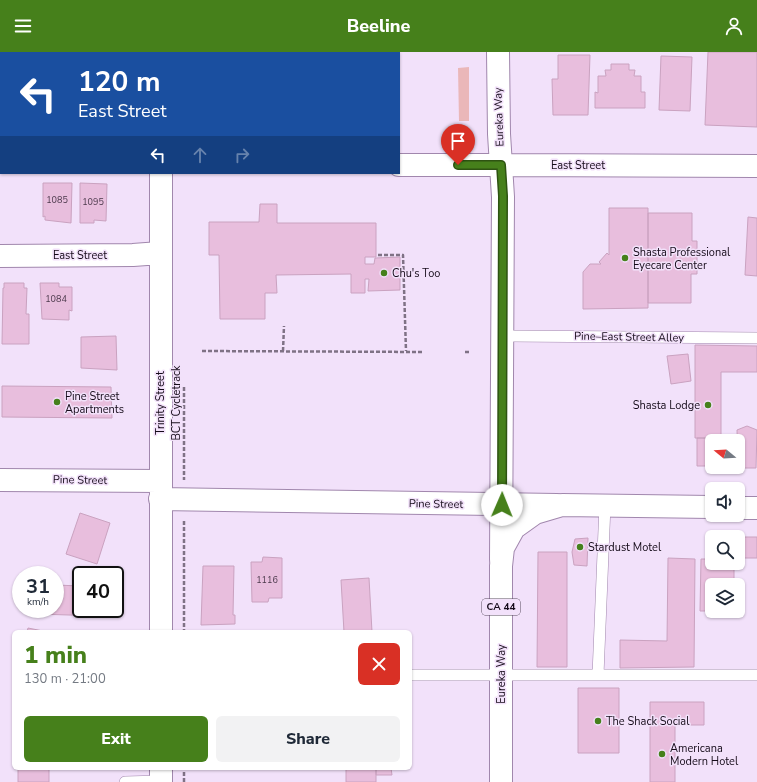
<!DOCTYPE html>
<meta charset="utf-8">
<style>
:root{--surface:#fff;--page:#f2f2f3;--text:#1f2937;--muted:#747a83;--accent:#46801b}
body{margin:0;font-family:"Nunito Sans",sans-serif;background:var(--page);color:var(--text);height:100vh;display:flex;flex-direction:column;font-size:15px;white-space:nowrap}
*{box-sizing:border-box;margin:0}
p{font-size:13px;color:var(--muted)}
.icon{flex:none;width:22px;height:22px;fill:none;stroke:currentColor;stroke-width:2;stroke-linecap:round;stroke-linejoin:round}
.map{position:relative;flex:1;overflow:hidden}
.panel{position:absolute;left:12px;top:578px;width:400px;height:140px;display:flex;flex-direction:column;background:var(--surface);border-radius:6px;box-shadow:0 1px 3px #0004}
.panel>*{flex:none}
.hud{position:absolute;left:0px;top:0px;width:400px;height:122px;box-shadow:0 1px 3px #0004;background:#1a4fa0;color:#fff;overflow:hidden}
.needle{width:26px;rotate:288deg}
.fabs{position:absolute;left:705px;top:382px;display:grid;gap:8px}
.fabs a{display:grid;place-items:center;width:40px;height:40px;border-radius:6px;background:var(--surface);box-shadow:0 1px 3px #0004;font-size:20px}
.speed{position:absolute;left:12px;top:514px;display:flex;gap:8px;font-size:20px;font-weight:700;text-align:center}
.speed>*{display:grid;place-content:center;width:52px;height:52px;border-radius:50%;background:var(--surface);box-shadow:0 1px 3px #0004;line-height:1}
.speed small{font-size:10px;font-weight:400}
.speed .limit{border:2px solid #111;border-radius:6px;background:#fff;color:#111}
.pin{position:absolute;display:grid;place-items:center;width:34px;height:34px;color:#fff;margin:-41px -17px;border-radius:50% 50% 50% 0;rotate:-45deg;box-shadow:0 0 4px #0007}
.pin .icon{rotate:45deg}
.me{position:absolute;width:44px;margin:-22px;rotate:1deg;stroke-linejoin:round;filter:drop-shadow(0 0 3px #0008)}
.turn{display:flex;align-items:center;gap:14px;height:84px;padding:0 12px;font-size:18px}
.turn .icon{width:52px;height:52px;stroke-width:2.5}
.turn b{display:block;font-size:28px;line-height:34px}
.lanes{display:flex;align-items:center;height:38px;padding:0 12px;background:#0003;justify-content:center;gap:20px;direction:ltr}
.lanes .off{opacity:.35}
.round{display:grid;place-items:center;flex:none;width:42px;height:42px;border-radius:6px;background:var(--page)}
.headline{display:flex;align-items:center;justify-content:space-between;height:68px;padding:0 12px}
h1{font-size:24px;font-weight:800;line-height:30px;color:var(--accent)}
.cta{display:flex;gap:8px;margin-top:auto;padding:8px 12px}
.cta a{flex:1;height:46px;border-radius:6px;background:var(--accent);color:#fff;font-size:16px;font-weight:800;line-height:46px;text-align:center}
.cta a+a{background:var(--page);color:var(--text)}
header{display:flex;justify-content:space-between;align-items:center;height:52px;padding:0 12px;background:var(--accent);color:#fff;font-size:18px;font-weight:800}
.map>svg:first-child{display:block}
.green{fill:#eab7b9}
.building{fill:#e8bedd;stroke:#caa2c0}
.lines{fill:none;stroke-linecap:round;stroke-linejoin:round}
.service-casing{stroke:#a187ad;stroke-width:12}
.minor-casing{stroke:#a187ad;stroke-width:24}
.tertiary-casing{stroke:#a187ad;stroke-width:24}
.trunk-casing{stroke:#a187ad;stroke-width:24}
.path{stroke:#7f7285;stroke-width:2.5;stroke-dasharray:4 2;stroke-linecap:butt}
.service{stroke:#fff;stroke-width:11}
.minor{stroke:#fff;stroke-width:22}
.tertiary{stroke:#fff;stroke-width:22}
.trunk{stroke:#fff;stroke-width:22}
.route-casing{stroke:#2e5312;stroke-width:10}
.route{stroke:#46801b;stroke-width:7}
.poi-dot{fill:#46801b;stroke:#f2e1fa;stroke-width:1.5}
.labels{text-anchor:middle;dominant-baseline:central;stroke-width:3;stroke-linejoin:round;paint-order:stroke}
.number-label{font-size:9px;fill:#4a384a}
.shield{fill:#f2e1fa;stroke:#574b5c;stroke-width:1}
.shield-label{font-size:10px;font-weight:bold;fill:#150b19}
.street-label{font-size:11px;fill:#150b19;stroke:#f2e1fa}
.poi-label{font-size:11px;fill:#150b19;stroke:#f2e1fa;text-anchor:start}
</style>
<header><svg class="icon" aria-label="menu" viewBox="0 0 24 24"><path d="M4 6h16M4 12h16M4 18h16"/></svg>Beeline<svg class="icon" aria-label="person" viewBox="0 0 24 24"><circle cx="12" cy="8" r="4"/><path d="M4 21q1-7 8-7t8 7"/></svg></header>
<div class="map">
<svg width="757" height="730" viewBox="0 0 757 730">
<rect width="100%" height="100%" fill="#f2e1fa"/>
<path class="green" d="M469,15V69H459L458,16Z"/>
<path class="building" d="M213,0H250V1H213Z
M305,0H342V1H305Z
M708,0H757V75L705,73Z
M558,3H590L588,63H553L552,27H558Z
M661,4L692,5L690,59L659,58Z
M611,12H629V18H635L634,24H641V40H645V56H595V40L598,41V24H606L605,18H611Z
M43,131H72L71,171L45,168V164L43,165Z
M80,131L107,132L106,169L94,168V171H80Z
M260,152H277V171H376V205H365V212H374L375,206L400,205V238L368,239L369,227H365V241H351V222L276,223L277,241H265V267H220L219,203H209V170H259Z
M609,156H648V256L583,257V220L590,212H601L599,210L607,201L609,203Z
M648,161H692V189H697V222H691V251H648Z
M748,165L757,166V224L745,223Z
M4,231H24V236H27L26,262H29V292H2L3,236H4Z
M40,231H59V235H72V259L69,258V268L42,267Z
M116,284L117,318L81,316V285Z
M695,293L757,294V320H721V386H695Z
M688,302L691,329L671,332L667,304Z
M2,334L111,335L112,366L2,365Z
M747,374L757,378L756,416H735L738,415L737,378Z
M697,386H737V389H712V414H697Z
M80,461L110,471L97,512L66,502Z
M740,485H757V506H740Z
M588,486L587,514L574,513L572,500L575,487Z
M538,500H567V615H537Z
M263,505L282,506V546H269L268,550H252L251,510H262Z
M711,505L712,511H734V533H712V559H731H700L701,507H711Z
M668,506L695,507L694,615L620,616V588L667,589Z
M203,514H234L233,563H235V572L201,573Z
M369,526L372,580H344L341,528Z
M55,533L81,534V557H101V564L37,562L38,557H55Z
M28,576L48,580H27Z
M578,636H619V701H578Z
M650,650H704V673H675V730H650Z
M18,716H49V730H18Z
M346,716H376V730H346Z
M376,716H391L392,723H376Z"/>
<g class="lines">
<g class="service-casing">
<path id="service" d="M502,284L757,286
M410,623H757
M598,623L605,453
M125,730L161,729"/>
</g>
<g class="minor-casing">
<path id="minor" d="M162,1V0
M399,113H501
M161,121V580
M0,204L133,203L160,201
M0,428L160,429
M160,447L557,453
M161,730V716"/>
</g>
<g class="tertiary-casing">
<path id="tertiary" d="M498,0L499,82L503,145L501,507
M501,113L757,114"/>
</g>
<g class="trunk-casing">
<path id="trunk" d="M738,456H757
M501,730V514L503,496L514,476L535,461L562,453L712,455"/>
</g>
<path class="path" d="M378,203H403L406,299
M202,299L423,300
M283,299L284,274
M465,300H471
M184,335V428
M184,469V580
M184,730V716"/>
<use href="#service" class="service"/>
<use href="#minor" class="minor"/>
<use href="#tertiary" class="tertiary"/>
<use href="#trunk" class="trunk"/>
</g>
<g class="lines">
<g class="route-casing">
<path id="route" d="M458,113H501L503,144L502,453"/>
</g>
<use href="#route" class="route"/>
</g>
<g class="poi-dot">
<circle cx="625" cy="206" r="4"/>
<circle cx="384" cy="221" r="4"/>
<circle cx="57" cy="350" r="4"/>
<circle cx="708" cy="353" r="4"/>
<circle cx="580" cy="495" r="4"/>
<circle cx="598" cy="669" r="4"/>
<circle cx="662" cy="702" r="4"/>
</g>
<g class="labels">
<g class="number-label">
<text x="57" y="148">1085</text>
<text x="93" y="150">1095</text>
<text x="56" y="247">1084</text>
<text x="267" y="528">1116</text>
</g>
<rect class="shield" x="482" y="547" width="38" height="16" rx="3"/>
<g class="shield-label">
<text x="501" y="555">CA 44</text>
</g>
<g class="street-label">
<text transform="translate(499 65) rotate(-92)">Eureka Way</text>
<text x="578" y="113">East Street</text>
<text x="80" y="203">East Street</text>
<text transform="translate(629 285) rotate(1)">Pine–East Street Alley</text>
<text transform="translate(160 351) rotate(-90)">Trinity Street</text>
<text transform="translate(176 351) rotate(-90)">BCT Cycletrack</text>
<text transform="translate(80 428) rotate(1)">Pine Street</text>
<text transform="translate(436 452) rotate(1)">Pine Street</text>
<text transform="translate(501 622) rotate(-90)">Eureka Way</text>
</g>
<g class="poi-label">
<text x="633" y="200">Shasta Professional<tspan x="633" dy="13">Eyecare Center</tspan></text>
<text x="392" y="221">Chu's Too</text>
<text x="65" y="344">Pine Street<tspan x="65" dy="13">Apartments</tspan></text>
<text x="700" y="353" text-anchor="end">Shasta Lodge</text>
<text x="588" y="495">Stardust Motel</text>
<text x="606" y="669">The Shack Social</text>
<text x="670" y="696">Americana<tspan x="670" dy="13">Modern Hotel</tspan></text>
</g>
</g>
</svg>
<div class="fabs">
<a><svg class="needle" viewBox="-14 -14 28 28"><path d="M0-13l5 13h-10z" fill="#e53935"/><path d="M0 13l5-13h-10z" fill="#747a83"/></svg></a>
<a><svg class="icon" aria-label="sound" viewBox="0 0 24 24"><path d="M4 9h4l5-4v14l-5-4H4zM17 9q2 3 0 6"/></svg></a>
<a><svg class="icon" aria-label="search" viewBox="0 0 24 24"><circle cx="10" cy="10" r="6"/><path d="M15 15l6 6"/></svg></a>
<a><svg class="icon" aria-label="layers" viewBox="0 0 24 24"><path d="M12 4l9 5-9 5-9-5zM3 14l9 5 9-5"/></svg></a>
</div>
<div class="speed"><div>31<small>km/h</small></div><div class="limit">40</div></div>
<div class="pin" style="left:458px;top:113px;background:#d93025"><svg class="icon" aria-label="arrive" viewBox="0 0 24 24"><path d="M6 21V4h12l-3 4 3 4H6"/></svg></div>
<svg class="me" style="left:502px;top:453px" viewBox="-20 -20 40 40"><circle r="19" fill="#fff"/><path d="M0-13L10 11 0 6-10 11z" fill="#46801b"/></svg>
<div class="hud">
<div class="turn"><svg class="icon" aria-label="left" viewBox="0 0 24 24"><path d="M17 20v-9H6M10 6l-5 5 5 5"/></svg><div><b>120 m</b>East Street</div></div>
<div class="lanes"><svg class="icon" aria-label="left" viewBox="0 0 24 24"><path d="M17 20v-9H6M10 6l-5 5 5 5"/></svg><svg class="icon off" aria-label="ahead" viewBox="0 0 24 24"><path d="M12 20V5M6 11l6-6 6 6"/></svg><svg class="icon off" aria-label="right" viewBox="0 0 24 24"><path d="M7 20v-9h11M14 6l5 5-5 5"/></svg></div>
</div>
<section class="panel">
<div class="headline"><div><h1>1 min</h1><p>130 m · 21:00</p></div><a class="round" style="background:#d93025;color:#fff"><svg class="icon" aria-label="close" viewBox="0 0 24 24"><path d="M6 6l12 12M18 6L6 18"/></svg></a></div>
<div class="cta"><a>Exit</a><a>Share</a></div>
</section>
</div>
